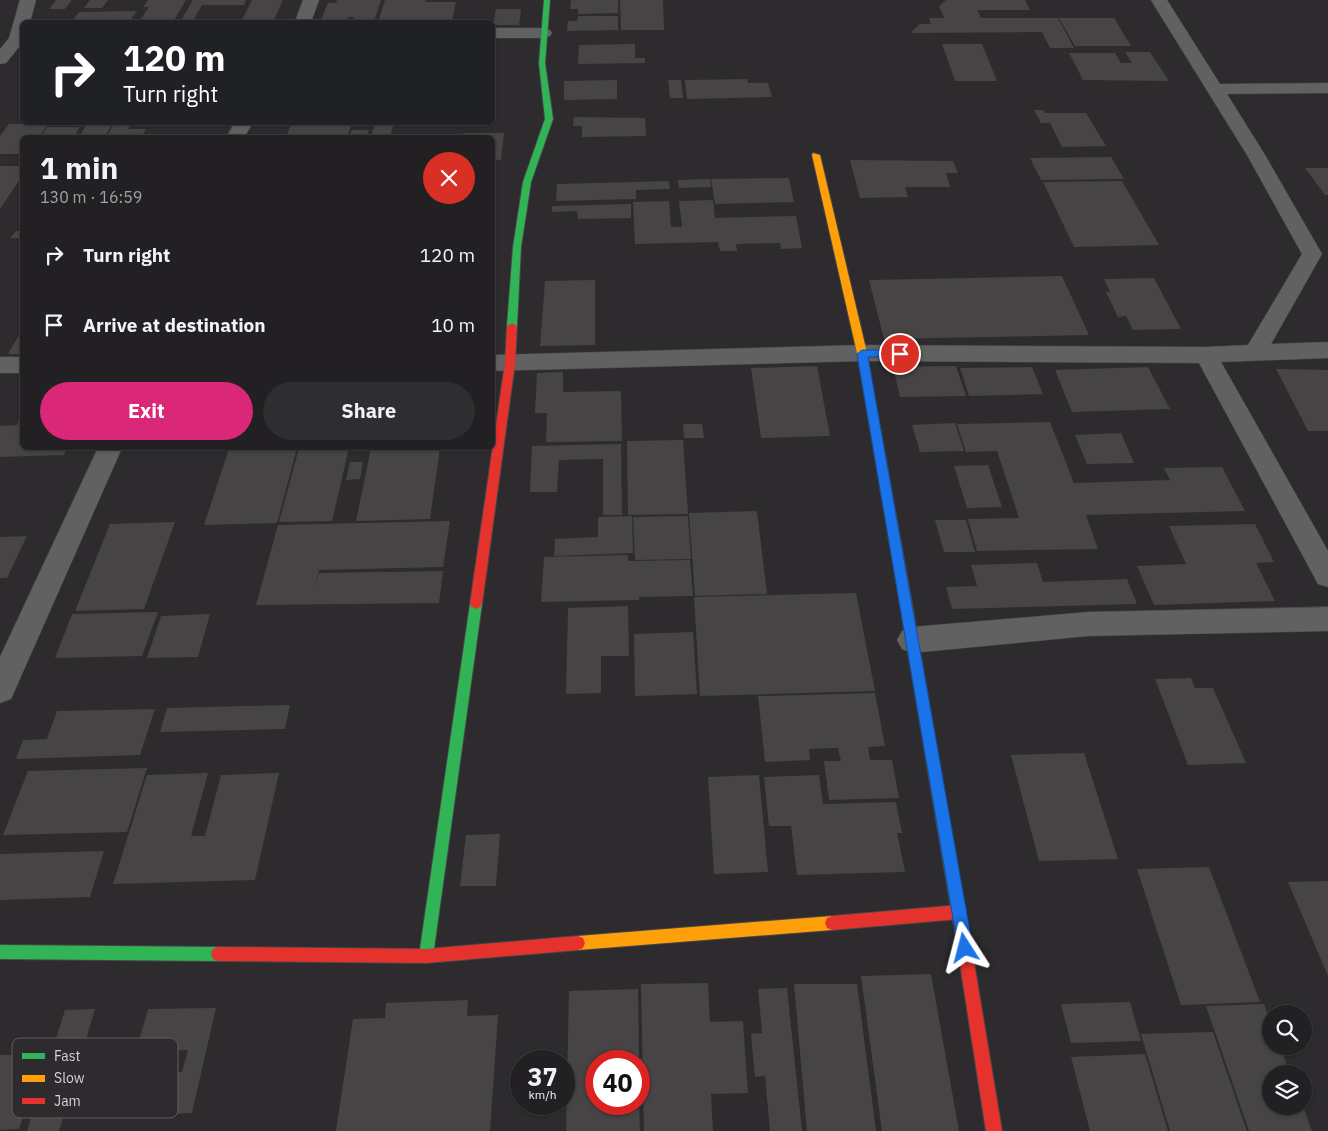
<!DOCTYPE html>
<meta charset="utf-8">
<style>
:root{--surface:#222022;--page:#2e2d2f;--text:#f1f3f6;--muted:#a2a3a5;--line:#3f3e40;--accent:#db2777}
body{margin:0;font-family:"IBM Plex Sans",sans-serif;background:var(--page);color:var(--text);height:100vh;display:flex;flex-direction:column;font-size:19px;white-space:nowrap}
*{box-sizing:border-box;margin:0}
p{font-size:16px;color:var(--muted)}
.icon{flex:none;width:28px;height:28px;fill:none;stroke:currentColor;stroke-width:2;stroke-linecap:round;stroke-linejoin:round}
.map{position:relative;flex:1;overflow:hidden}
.drawer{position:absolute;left:20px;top:135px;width:475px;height:315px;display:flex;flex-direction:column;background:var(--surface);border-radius:8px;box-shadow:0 1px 4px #0004,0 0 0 1px var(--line)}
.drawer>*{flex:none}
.hud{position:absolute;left:20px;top:20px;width:475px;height:105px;border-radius:8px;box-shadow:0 1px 4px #0004,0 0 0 1px var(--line);background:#202124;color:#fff;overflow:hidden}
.tools{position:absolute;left:1262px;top:1005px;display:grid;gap:10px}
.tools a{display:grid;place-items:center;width:50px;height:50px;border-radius:50%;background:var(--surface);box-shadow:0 1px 4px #0004,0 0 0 1px var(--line);font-size:25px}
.speed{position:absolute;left:510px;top:1050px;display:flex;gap:10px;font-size:25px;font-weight:700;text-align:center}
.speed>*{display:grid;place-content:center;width:65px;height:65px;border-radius:50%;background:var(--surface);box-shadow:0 1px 4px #0004,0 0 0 1px var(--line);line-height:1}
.speed small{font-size:12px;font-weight:400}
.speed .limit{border:8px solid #d22;background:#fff;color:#111}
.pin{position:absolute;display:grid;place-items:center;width:42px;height:42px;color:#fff;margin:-21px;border:2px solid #fff;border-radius:50%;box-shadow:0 1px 5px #0007}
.me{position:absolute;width:55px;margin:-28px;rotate:351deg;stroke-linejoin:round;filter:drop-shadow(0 0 4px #0008)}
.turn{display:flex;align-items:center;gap:18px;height:105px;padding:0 20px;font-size:22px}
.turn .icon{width:65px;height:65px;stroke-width:2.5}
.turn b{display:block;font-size:35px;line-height:42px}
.round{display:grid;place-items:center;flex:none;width:52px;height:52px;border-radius:26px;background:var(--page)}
.summary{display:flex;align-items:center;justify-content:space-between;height:85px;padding:0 20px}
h1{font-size:30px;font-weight:800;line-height:38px}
.action{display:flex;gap:10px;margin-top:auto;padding:10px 20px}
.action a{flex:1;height:58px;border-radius:30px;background:var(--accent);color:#fff;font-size:20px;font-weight:800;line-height:58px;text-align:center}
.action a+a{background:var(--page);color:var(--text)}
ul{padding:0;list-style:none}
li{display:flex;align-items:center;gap:15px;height:70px;padding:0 20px}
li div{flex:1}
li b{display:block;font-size:19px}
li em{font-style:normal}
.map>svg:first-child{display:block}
.building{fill:#464444}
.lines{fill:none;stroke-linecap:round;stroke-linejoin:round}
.street-casing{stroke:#484648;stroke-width:1}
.fast-casing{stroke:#484648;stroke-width:2}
.slow-casing{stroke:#484648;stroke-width:2}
.jam-casing{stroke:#484648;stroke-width:2}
.street{fill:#626162;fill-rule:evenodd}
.fast{fill:#30b455;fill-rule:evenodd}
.slow{fill:#ff9f0a;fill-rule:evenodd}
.jam{fill:#e5322d;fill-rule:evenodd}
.route{fill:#1a73e8;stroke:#114b97}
.key{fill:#2e2a2e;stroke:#605d60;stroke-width:1}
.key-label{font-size:14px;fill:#d5d3d5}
</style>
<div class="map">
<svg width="1328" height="1131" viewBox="0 0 1328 1131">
<rect width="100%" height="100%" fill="#2d2b2d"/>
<path class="building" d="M56,0H72L65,9H49Z
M90,0H108L102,8H84Z
M148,0H186L173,22H139L149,7H143Z
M193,0H246L244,5H202L192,22H180Z
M252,0H283L273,22H241Z
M337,0H381L374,22H352L354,17H348L346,22H312L313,21L321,20L328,3H336Z
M385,0H426L425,2H456L452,20H438L437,22H378Z
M571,0H618V13L578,14V9H570Z
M620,0H663L664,30H621Z
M946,0H1025L1030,10H977L981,18H1058L1074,48H1050L1042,32L912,33L911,32L920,24H931L929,18H944L939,6Z
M496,9H521L519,25H493Z
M137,11L129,22H71L79,12Z
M578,16H618V30L567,31L568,21H577Z
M1059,18H1114L1131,46H1075Z
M635,44V58H645V63L578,64L579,45Z
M942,44H982L997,81H955Z
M1125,52H1150L1169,81L1083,80L1069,53H1115L1121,63H1132Z
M747,79L748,83H768L772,97L687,99L685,80Z
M617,80V99L564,100V81Z
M668,80H681L683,98H670Z
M1034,110H1043L1045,113H1086L1106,146L1062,147L1050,123H1041Z
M574,117L645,118L646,136L582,137V126H573Z
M115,122H132L128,129H146L141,138H106Z
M292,122H352L347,138L286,137Z
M354,122H394L390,138H371L374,126H353Z
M87,123H113L104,138H87L90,134H81Z
M9,124H48L38,138H22V154H0V136Z
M47,127H80L73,138H40Z
M352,130H369L366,138H349Z
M463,133H504L501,160H492V138H463Z
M1111,157L1124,179L1041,180L1030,158Z
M850,160L953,161L958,173H946L950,187H905L908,197L860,198Z
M0,166H22V176L0,209Z
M1305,168H1328V195H1325Z
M789,178L794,202L715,204L711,179Z
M710,179L711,187L679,188L678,180Z
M669,181L670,189L636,190V199L556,201L557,184Z
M1122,181L1159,245L1074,247L1043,182Z
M713,200L715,218L796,216L802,248L781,249L780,243L736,244L737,251H720L718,242L635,244L633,202L669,201L671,227H682L679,201Z
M631,204V218L578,219L577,211L552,212V206Z
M16,231H22V238H10Z
M1062,276L1089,335L884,339L869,280Z
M1154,278L1181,329L1133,330L1126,316L1118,317L1106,292H1110L1104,279Z
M595,280V345L540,346L545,281Z
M22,330V354H8Z
M817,366L830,436L761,438L751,368Z
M956,366L966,396L900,397L893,367Z
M1032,367L1043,394L969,396L960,368Z
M1148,367L1170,409L1072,412L1055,370Z
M1276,369L1328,370V431H1308Z
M563,372V392L621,391L622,441L546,442L547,413H535L537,373Z
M20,419H22V448H67L64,455L0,457V426L17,425Z
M1050,422L1074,483L1170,480L1164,468L1222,467L1245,511L1086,515L1098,549L977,551L968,519L1019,518L997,451L966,452L957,424Z
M955,423L964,451L920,452L912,425Z
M683,424H702L704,438H684Z
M1121,433L1134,463L1087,464L1075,435Z
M683,440L688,514L628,515L627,441Z
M621,444L622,515H603V459L559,460L557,492H530L532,446Z
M142,448H176V449L141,450Z
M297,448L277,523L204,525L229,449Z
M299,448H349L332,521L279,522Z
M371,448H440L430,519L356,521Z
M350,462H363L360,479L346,480Z
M988,465L1002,507L967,508L954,466Z
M757,511L767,594L695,596L689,513Z
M632,516L633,553L554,556L555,539L598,537V517Z
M688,516L691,559L635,560L633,517Z
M935,520H966L975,552H944Z
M450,521L443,567L319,570L314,589L319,573L443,571L439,603L256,605L278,525Z
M175,522L144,609L75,611L110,524Z
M1255,524L1274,562L1256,563L1275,601L1154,605L1137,566L1186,564L1169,526Z
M27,536L7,578H0V537Z
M628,555V561L690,560L693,596L639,597V600L541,602L544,557Z
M1037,563L1043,582L1127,579L1137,604L952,609L946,587L977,586L971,565Z
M856,593L875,691L700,696L694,597Z
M628,606L629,656H601V693L566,694L568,608Z
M158,612L142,656L55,658L72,614Z
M210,614L198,657L147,658L161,616Z
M693,632L697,694L635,696L634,634Z
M1191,678L1195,688H1213L1246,763L1188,765L1155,679Z
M875,693L885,746L868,747L870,760H892L899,798L829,800L824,761H841L838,748L809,749L810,760L765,762L758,696Z
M290,705L285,729L160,732L167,708Z
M155,709L140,755L16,759L23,740L47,739L57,711Z
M1084,753L1118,859L1039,861L1011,755Z
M147,768L127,832L3,835L28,771Z
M208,773L191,836H205L221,775L279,773L255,880L113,884L147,775Z
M759,775L768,872L714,874L708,777Z
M819,775L823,804L896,802L902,833H897L905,872L797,875L791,826H769L764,777Z
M500,834L496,886H460L466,835Z
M104,851L90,897L0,900V854Z
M1209,867L1260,1002L1181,1005L1137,869Z
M1328,881V976L1288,882Z
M931,974L959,1131H882L861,976Z
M708,983L710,1022L743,1021L748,1093L711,1094L713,1131H644L641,984Z
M794,984H857L876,1131H807Z
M787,988L802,1131H770L765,1076L755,1077L751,1034L762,1033L758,989Z
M638,989L639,1061H596V1104H639L640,1131H566L569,991Z
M468,1000L467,1016L498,1015L490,1131H336L353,1019L385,1018L386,1003Z
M1130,1002L1141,1041L1071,1043L1061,1004Z
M1264,1004L1271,1024V1046H1280L1290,1074H1271V1106H1303L1312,1131H1249L1206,1006Z
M216,1008L192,1113L119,1116L130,1074L182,1072L188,1050L136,1051L148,1009Z
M95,1009L59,1131H27L65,1010Z
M1213,1032L1247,1131H1170L1141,1034Z
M43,1054L19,1129L0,1130V1055Z
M1145,1054L1168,1131H1090L1071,1057Z"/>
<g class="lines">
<g class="street-casing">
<path id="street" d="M20,0H36L30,22H22V43L6,63L0,64V49L9,38Z
M303,0H319L311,22H295Z
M1151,0H1167L1220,84L1328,83V93L1227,94L1265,155L1322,254L1271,344L1328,342V358L1221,362L1328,551V587L1318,584L1199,363L862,361L492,371V355L862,345L1206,347L1248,345L1302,254L1247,155Z
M492,28H544L550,30L552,33L550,36L544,38H492Z
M235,122H253L244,138H226Z
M0,357H22V373H0Z
M98,448H122L11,699L0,703V657Z
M1328,607V631L1088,636L912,653L902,649L897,640L902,631L912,627L1088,612Z"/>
</g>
<g class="fast-casing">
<path id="fast" d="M544,0H550L545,63L553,119L531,182L521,247L517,326L512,329L507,326L513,247L523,182L545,119L539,63Z
M903,582L907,584L909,587L969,932L967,937L962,939L957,937L955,932L897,587L899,584Z
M476,599L480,601L482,604L433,956L431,961L426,963L421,961L419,956L470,604L472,601Z
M0,945L218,947L223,949L225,954L223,959L218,961L0,959Z"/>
</g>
<g class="slow-casing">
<path id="slow" d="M813,153L820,155L867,353L875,399L870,402L865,399L857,353L812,155Z
M832,916L837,918L839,923L837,928L832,930L578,950L573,948L571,943L573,938L578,936Z"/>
</g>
<g class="jam-casing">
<path id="jam" d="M512,323L517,326L515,363L482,604L480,607L476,609L472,607L470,604L505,363L507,326Z
M870,396L875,399L909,587L907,590H899L897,587L865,399Z
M959,905L964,907L966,912L964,917L959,919L832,930L827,928L825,923L827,918L832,916Z
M962,925L967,927L969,932L1002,1131H986L955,932L957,927Z
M578,936L583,938L585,943L583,948L578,950L426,963L218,961L213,959L211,954L213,949L218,947L426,949Z"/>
</g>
<use href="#street" class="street"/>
<use href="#fast" class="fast"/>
<use href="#slow" class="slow"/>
<use href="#jam" class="jam"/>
</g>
<path class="route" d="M862,350H900L905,354L900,357H868L973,948L970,954L965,956L960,954L958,948L857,354Z"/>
<rect x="12" y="1038" width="166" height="80" rx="8" class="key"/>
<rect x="22" y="1053" width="23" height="6" fill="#30b455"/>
<rect x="22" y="1075" width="23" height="7" fill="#ff9f0a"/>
<rect x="22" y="1098" width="23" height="6" fill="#e5322d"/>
<g class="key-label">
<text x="54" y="1061">Fast</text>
<text x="54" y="1083">Slow</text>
<text x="54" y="1106">Jam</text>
</g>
</svg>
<div class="tools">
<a><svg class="icon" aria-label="search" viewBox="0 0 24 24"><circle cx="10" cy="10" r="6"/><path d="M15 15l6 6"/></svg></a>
<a><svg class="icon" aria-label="layers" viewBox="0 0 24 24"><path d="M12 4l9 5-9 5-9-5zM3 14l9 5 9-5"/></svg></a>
</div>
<div class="speed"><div>37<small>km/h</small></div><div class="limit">40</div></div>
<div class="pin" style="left:900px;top:354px;background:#d93025"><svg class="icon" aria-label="arrive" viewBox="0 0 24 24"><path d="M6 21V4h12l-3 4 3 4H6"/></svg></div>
<svg class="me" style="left:965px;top:948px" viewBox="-20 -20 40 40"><path d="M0-17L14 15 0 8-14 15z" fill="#1a73e8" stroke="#fff" stroke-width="4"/></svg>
<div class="hud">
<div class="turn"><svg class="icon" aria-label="right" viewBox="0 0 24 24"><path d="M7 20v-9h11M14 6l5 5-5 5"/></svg><div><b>120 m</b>Turn right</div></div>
</div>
<section class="drawer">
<div class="summary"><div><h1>1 min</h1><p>130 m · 16:59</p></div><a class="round" style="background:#d93025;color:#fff"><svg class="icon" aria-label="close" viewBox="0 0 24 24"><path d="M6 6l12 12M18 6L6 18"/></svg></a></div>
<ul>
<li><svg class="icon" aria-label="right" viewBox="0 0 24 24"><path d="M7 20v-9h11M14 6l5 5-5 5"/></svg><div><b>Turn right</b></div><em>120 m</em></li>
<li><svg class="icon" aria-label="arrive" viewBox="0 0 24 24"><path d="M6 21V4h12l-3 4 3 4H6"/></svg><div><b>Arrive at destination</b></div><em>10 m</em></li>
</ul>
<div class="action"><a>Exit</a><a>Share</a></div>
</section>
</div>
